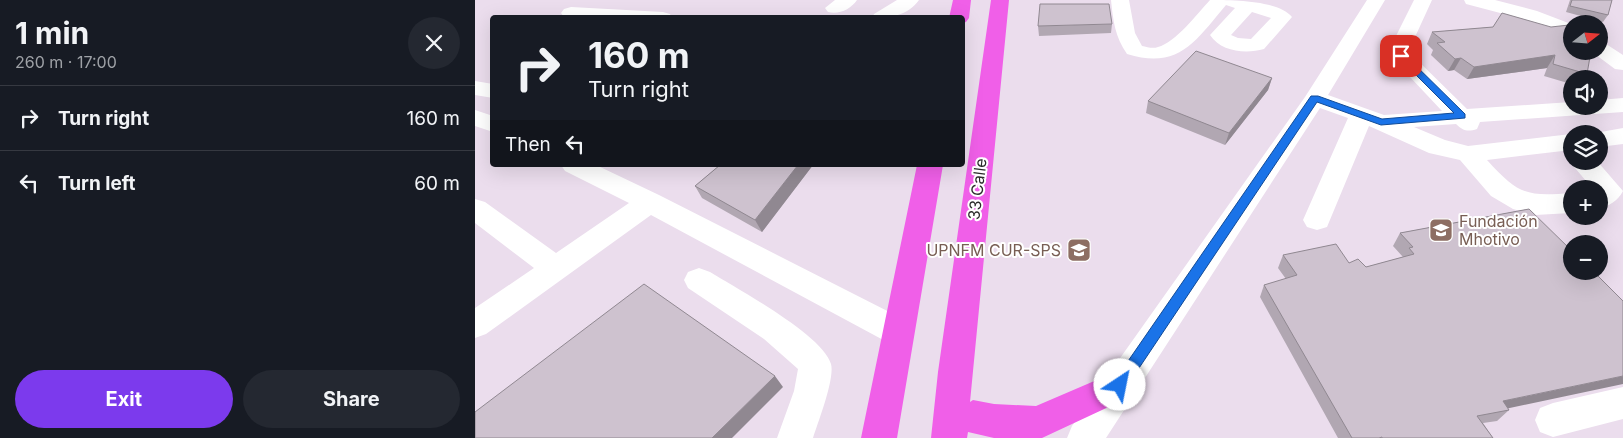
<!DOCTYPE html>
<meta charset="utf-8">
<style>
:root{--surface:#171b24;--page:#242831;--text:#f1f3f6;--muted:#9ea1a6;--line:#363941;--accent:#7c3aed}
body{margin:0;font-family:Inter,sans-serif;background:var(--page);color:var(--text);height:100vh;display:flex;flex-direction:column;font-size:19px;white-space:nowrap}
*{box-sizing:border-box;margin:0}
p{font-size:16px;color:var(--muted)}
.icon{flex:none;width:28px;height:28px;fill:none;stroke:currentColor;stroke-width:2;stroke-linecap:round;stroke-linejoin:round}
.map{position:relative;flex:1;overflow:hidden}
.panel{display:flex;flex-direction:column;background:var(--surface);width:475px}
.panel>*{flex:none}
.banner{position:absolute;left:15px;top:15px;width:475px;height:152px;border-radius:5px;box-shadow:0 5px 20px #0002;background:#171b24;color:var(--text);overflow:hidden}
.needle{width:32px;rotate:73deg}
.buttons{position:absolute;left:1088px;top:15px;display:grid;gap:10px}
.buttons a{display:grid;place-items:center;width:45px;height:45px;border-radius:50%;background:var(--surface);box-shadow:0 5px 20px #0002;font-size:25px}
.pin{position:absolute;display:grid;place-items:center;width:42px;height:42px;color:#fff;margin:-21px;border-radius:10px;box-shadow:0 2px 8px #0006}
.me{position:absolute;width:55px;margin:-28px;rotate:34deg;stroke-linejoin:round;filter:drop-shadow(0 0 4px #0008)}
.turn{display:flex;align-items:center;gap:18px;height:105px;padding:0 15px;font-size:22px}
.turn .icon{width:65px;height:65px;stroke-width:2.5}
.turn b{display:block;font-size:35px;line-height:42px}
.then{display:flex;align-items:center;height:48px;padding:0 15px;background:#0003;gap:10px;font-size:19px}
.round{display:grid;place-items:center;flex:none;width:52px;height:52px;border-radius:26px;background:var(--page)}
.headline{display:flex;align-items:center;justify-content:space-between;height:85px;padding:0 15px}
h1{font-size:30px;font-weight:700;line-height:38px}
.action{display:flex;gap:10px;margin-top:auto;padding:10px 15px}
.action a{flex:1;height:58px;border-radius:30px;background:var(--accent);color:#fff;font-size:20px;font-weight:700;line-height:58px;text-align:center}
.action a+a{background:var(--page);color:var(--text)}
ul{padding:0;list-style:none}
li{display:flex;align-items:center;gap:15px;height:65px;padding:0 15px;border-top:1px solid var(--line)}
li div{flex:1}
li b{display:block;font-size:19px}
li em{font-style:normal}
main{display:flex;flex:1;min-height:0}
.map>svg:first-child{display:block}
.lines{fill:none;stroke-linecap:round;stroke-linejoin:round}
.minor{fill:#fff;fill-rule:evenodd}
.major{fill:#f05fe8;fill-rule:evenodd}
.wall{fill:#b1a7b2}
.shaded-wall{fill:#908891}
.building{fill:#cec2cf;stroke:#908891}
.route{fill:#1a73e8;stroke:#114b97}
.labels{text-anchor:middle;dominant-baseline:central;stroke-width:4;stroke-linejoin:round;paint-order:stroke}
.street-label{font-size:16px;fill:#2b2b2b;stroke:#fff}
.education-label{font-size:16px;fill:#785e54;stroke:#fff;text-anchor:start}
</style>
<main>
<section class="panel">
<div class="headline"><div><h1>1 min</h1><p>260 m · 17:00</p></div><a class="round"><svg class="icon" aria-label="close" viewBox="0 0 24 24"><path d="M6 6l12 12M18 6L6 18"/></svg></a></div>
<ul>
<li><svg class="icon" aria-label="right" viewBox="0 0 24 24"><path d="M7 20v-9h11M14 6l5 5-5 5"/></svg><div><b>Turn right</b></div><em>160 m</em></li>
<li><svg class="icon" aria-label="left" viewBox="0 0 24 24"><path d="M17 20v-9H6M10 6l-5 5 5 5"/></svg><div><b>Turn left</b></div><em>60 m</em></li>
</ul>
<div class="action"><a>Exit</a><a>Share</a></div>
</section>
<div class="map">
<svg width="1148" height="438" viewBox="0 0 1148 438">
<rect width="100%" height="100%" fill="#ebdded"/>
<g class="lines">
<path class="minor" d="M360,0H382C376,9 364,15 353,12L350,8Z
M422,0H444C433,16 414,18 397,18L399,14Z
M636,0H654L660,33L667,46C672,47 678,49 683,47C700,43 723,13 735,0C756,0 803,0 817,17L789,49C771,54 746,52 735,35L760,8L751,5C720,42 703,70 652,54C640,37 638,20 636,0ZM777,12L796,18L776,39L763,38L756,35Z
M892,0H910L853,95L909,115L967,111L919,60L916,56L915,48L939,0H957L935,48L936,54L992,109L1096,102V106H1124V100L1148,98V112L1005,122L1002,129C993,132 988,131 981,124L939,127L970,140L993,146L1096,134V150L1012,160C1043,194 1051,197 1096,193V213L1060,215L1038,209L1016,196L985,160L954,153L894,126L852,227L842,230L832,227L828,220L873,118L845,108L631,438H592L597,426L830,97Z
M989,0H1020L1062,11L1096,24V37L1048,19L991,4Z
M96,7L188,12L195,14L197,18L89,17L86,13L89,9Z
M1124,42L1131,44L1148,55V70L1140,69L1117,52L1124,51Z
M0,81L18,84V98L0,95Z
M0,110L18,116V132L0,126Z
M1148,128V144L1124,147V134H1115Z
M1096,158V161H1122L1148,191C1143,201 1134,206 1124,208V189H1118L1094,161Z
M86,165H121L184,195L434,322L439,332L434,342L423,346L412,342L176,215L11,334L0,338V308L59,268L0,223V199L10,202L81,253L154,203L90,171Z
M224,268L235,272C261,288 348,335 356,364C360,379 343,422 338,438H302L319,391L323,369L289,339L213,288L209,280L213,272Z
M1148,387V419L1078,437L1065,432L1060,420L1065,408L1078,403Z"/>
<path class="major" d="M478,0H496L494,18L491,22L488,23V18H474Z
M516,0H534L495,402L498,400L519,404L561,406L645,370L657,374L662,385L657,396L567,438H519L493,432L492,438H456L463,372Z
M442,165H468L422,438H386Z"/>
</g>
<path class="wall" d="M1095,0H1137L1133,15L1128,22L1091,12Z
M1027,13L1112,74L1108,79H1096V84L1069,76L1072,68L992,79L979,70L973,71L956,55L958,50L952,44L957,32L1018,27Z
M637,24L636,33L564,36L563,26Z
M797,78L793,90L750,145L671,113L673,101Z
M245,165H338L287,232L227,198L220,186Z
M1054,209L1033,409L1034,410L1022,421L1008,423L1018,438H863L785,297L789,285L811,279L803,268L808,255L874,263L891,267L928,257L918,246L925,233Z"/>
<path class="shaded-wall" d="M1080,55L1072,68L992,79L999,67Z
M986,58L979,70L973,71L980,59Z
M797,78L793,90L750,145L754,133Z
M323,165H338L287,232L280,220Z
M300,376L308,387L257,438H237Z
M1148,376V384L1016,412L1028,401Z"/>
<path class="building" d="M1097,0H1137L1133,15L1095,6Z
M565,4H634L637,24L563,26Z
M1027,13L1076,27L1094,25L1096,27V51H1116L1112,74L1078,64L1080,55L999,67L986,58L980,59L962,43L970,42L957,32L1018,27Z
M721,51L797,78L754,133L673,101Z
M245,165H323L280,220L220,186Z
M1054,209L1096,250V271H1118L1148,301V376L1028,401L1034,410L1002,416L1018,438H907V437L904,438H877L789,285L822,275L808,255L861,244L874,263L883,259L891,267L939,254L934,248L938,247L925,233Z
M169,284L300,376L237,438H0V412Z"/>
<path class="route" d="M926,53L929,54L990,114V118L906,125L842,102L650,389L645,391L640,389L638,385L640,380L836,96H843L907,119L979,113L923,57V54Z"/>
<defs>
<g id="school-square" transform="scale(1.25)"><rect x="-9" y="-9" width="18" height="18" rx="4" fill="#8d6e63" stroke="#fff"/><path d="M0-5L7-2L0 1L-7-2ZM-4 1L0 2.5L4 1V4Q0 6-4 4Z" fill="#fff"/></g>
<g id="university-square" transform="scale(1.25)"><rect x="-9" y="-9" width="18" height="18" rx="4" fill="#8d6e63" stroke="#fff"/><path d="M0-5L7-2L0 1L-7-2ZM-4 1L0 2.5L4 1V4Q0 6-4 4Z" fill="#fff"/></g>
</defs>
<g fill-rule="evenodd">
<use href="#school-square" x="966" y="230"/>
<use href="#university-square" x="604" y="250"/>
</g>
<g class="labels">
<g class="street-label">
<text transform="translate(502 189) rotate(-83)">33 Calle</text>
</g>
<g class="education-label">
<text x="984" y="221">Fundación<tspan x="984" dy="18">Mhotivo</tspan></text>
<text x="586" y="250" text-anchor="end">UPNFM CUR-SPS</text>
</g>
</g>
</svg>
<div class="buttons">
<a><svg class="needle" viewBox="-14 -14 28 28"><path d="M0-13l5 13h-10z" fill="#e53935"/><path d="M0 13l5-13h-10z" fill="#9ea1a6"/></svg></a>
<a><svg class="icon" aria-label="sound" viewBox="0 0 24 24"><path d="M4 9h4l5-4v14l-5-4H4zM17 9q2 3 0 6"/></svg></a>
<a><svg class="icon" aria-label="layers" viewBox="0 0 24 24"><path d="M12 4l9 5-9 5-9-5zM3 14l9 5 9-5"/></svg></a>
<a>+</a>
<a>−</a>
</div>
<div class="pin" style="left:926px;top:56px;background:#d93025"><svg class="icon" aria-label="arrive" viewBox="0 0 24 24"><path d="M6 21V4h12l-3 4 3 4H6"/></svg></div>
<svg class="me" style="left:645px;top:385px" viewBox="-20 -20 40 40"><circle r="19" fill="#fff"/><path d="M0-13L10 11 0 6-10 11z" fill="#1a73e8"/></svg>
<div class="banner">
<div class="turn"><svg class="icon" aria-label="right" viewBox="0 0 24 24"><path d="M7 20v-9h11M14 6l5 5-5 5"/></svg><div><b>160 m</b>Turn right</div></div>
<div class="then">Then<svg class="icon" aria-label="left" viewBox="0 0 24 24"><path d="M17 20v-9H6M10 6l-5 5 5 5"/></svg></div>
</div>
</div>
</main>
